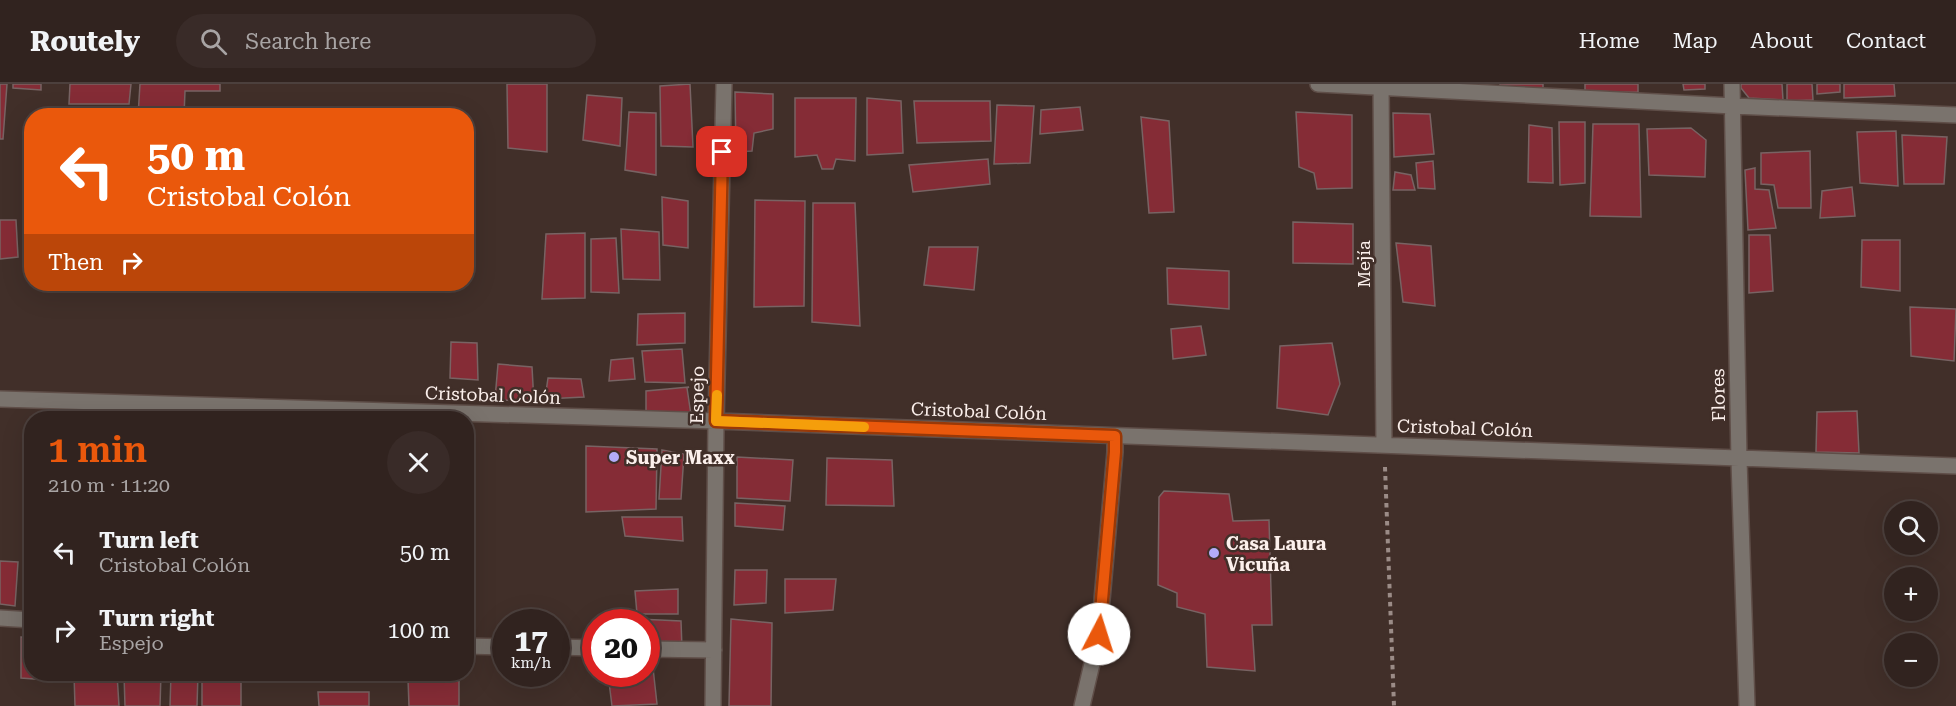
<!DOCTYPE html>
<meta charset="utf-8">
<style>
:root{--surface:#31231f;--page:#392b28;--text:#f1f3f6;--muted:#a8a4a4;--line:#4c403d;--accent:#ea580c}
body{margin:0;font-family:"Roboto Serif",serif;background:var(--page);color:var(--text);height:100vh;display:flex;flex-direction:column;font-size:22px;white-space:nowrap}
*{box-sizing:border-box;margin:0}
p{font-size:20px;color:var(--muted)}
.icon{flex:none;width:33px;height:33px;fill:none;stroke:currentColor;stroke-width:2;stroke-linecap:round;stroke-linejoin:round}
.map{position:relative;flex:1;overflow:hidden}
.panel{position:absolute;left:24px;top:327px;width:450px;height:270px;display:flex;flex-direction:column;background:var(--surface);border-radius:24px;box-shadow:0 6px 24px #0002,0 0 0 2px var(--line)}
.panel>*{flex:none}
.guide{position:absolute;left:24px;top:24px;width:450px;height:183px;border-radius:24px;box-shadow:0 6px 24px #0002,0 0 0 2px var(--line);background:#ea580c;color:#fff;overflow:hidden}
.buttons{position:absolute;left:1884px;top:417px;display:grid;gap:12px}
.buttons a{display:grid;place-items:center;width:54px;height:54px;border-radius:50%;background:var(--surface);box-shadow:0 6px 24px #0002,0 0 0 2px var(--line);font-size:30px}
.speed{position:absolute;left:492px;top:525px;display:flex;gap:12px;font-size:30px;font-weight:700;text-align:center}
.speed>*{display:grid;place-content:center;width:78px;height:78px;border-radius:50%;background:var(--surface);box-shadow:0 6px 24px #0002,0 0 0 2px var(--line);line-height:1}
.speed small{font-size:15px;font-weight:400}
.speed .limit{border:9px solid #d22;background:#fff;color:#111}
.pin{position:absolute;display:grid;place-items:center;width:51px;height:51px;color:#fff;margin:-26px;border-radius:12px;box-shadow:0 3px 9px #0006}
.me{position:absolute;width:66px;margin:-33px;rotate:5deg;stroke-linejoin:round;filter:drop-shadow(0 0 4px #0008)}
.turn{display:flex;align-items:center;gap:21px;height:126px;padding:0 24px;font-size:27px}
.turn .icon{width:78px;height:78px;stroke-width:2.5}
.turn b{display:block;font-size:42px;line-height:51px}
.then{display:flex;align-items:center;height:57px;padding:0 24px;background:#0003;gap:12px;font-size:22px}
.round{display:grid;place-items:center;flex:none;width:63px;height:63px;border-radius:32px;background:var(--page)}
.head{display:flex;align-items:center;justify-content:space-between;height:102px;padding:0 24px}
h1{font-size:36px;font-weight:600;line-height:45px;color:var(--accent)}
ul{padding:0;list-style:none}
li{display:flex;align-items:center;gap:18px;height:78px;padding:0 24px}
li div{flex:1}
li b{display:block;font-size:22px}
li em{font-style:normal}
header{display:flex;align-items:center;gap:36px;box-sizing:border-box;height:84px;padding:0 30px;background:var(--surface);border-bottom:2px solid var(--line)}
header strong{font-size:28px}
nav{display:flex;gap:33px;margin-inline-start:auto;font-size:21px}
.search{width:420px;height:54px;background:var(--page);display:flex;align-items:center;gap:15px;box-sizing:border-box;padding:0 21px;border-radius:33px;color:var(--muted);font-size:22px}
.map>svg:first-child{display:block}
.building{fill:#852c36;stroke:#786363;stroke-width:1.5}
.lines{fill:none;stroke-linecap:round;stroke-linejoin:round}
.lane-casing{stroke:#5f4e48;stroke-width:18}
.street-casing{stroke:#5f4e48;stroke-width:18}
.path{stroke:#9b8c87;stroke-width:4;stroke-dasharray:4.5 4.5;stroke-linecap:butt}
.lane{stroke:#7a736d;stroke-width:15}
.street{stroke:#7a736d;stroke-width:15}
.route-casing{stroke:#983908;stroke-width:15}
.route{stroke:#ea580c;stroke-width:10}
.slow{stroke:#f59e0b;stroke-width:10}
.poi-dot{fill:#b3acf9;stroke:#412f29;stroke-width:2}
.labels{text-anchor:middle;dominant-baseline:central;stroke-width:5;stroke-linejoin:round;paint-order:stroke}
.street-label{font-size:18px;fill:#fcf0ec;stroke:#412f29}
.poi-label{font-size:18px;font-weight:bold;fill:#fcf0ec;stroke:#412f29;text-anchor:start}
</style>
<header>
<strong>Routely</strong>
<div class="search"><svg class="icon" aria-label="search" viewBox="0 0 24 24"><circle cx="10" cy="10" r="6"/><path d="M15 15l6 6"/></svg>Search here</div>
<nav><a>Home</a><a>Map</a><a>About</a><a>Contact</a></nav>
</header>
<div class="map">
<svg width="1956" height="622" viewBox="0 0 1956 622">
<rect width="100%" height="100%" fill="#412f29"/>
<path class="building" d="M0,0H7L3,55H0Z
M13,0H41V6L13,4Z
M70,0H131L129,20H69Z
M140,0H220V7H185L184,32H138Z
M507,0H547V68L508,64Z
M690,0L693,63L661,62L660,2Z
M1500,0H1543V6L1500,4Z
M1585,0H1638V8L1585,9Z
M1683,0H1705V5L1684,6Z
M1741,0H1782L1783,16L1749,14L1741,4Z
M1787,0H1812L1813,16L1787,17Z
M1817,0H1840V8L1817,10Z
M1844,0H1894L1895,12L1844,14Z
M735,8L773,10V45L754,49L752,67L736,68Z
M587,11L622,14L620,62L583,56Z
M795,14H856L855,77L836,75L833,85H822L817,71L795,73Z
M867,14L901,17L903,69L867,71Z
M914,17H990L991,57L917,59Z
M997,21L1034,22L1030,79L994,80Z
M1080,23L1083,46L1040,50L1041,26Z
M629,28L656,29V91L625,86Z
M1296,28L1352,31V104L1317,105L1314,89L1299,83Z
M1393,29L1430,30L1434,70L1394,73Z
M1141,33L1169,37L1174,128L1149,129Z
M1559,38H1585V99L1560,101Z
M1593,40H1639L1641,133L1590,132Z
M1529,41L1552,44L1553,99L1528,98Z
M1691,44L1706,56L1705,93L1649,91L1647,45Z
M1896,47L1898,102L1860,99L1857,48Z
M1902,51L1947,53L1944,100H1904Z
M1810,67L1811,124H1778L1774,101L1761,100V69Z
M988,75L990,100L913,108L909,81Z
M1433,77L1435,105L1418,104L1416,79Z
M1755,84V105L1769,106L1776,144L1748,146L1745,86Z
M1395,88L1411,91L1415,106H1393Z
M1852,103L1855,132L1820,134L1822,107Z
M662,113L688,117V164L663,161Z
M755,116L805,117L804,222L754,223Z
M813,119H855L860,242L812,238Z
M0,136H16L18,173L0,175Z
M1293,138L1353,140V180L1293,179Z
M621,145L659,148L660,196L623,195Z
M585,149V214L542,215L546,150Z
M1749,151H1770L1773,207L1749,209Z
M616,154L619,209L591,208V155Z
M1862,156H1900V207L1861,203Z
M1396,159L1431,162L1435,222L1403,218Z
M929,163H978L974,206L924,201Z
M1167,184L1229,187V225L1168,220Z
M1910,223L1956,225L1954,277L1911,272Z
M685,229V259L637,261L638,230Z
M1201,242L1206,271L1173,275L1171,245Z
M451,258L477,259L478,296L450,294Z
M1332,259L1340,300L1328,331L1277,324L1280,262Z
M682,265L685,299L645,298L642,267Z
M633,274L635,295L609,297L611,276Z
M498,280L532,283L534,319L495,315Z
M548,294L581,295L584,313L545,315Z
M689,303L687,304L691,331L646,329V307Z
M1857,327L1859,369L1816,368L1817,328Z
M586,362L657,365L656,425L586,428Z
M662,366L684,370L681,415H659Z
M737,373L793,376L790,417L737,414Z
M827,374L892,376L894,422L826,421Z
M1164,407L1229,410L1233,437L1269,436L1272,541H1252L1255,587L1207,583L1205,530L1177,523V509L1158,501L1159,413Z
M735,419L785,422L783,446L735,442Z
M622,433H682L683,457L625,452Z
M0,477L18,478L15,522L0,520Z
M735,486H767L766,519L734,521Z
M785,495H836L833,526L785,529Z
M678,505V530H637L635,507Z
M638,535L681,537L682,565L646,563V538H638Z
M731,535L772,539L771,622H729Z
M21,553L32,554V590H61V597L21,594Z
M646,584H653L657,620L612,622L608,590H646Z
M74,590H117L119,622H75Z
M124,590H161L160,622H125Z
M171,590H198L197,622H170Z
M202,590H241V622H202Z
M408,595L459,597V622H409Z
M318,608H369V622H319Z"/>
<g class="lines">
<g class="lane-casing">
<path id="lane" d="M1082,622L1099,550L1115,368V352"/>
</g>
<g class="street-casing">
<path id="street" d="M1318,0L1733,22L1956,31
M1381,0L1384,361
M1732,0L1739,376L1747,622
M0,315L716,337L1956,382
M0,534L32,536
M466,562L506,563
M556,563L596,564
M646,565L714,566
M713,622L716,337L724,0"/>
</g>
<path class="path" d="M1385,383L1394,622"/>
<use href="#lane" class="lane"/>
<use href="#street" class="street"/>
</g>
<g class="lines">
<g class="route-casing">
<path id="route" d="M722,68L716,337L1115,352V368L1099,550"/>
</g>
<use href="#route" class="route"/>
<path class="slow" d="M717,311L716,337L864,343"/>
</g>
<g class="poi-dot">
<circle cx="614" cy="373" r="6"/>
<circle cx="1214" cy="469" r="6"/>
</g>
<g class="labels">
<g class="street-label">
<text transform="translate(1363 180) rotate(-90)">Mejía</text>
<text transform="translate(493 311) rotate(2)">Cristobal Colón</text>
<text transform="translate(697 311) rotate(-89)">Espejo</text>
<text transform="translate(1718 311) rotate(-91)">Flores</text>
<text transform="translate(979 327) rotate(2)">Cristobal Colón</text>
<text transform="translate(1465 344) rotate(2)">Cristobal Colón</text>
</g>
<g class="poi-label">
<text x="626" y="373">Super Maxx</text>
<text x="1226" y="459">Casa Laura<tspan x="1226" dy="21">Vicuña</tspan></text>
</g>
</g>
</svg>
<div class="buttons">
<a><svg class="icon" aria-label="search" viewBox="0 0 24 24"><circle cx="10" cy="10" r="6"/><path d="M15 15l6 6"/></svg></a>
<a>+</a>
<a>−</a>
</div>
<div class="speed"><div>17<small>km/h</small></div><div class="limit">20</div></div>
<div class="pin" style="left:722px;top:68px;background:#d93025"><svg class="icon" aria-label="arrive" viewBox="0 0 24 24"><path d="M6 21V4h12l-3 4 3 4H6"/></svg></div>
<svg class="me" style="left:1099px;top:550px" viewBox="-20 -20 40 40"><circle r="19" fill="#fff"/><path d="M0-13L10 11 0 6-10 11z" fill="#ea580c"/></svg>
<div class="guide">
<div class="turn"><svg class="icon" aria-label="left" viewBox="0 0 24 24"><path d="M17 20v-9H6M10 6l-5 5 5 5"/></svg><div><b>50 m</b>Cristobal Colón</div></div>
<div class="then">Then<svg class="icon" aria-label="right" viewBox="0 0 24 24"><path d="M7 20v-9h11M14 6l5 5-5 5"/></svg></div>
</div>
<section class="panel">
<div class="head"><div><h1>1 min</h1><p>210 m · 11:20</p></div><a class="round"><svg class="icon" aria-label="close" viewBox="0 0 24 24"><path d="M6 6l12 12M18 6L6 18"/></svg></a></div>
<ul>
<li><svg class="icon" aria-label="left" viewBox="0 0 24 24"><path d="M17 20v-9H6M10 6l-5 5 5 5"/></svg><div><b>Turn left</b><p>Cristobal Colón</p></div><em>50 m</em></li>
<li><svg class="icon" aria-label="right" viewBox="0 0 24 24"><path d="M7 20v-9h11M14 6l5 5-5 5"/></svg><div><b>Turn right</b><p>Espejo</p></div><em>100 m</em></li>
</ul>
</section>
</div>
